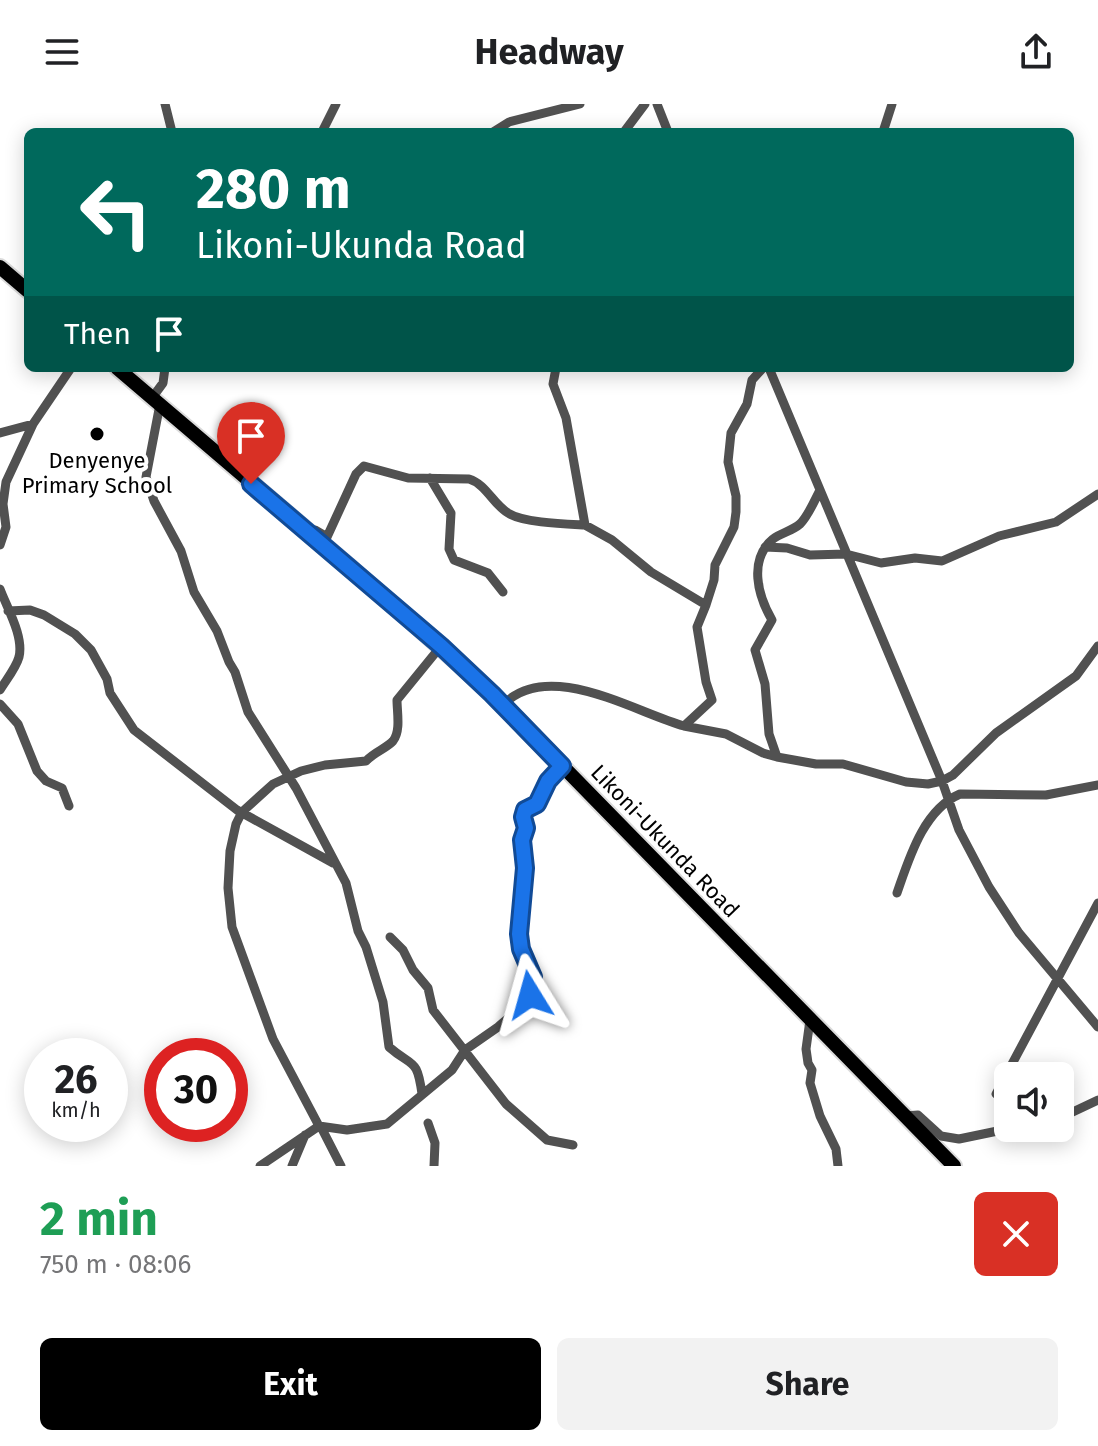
<!DOCTYPE html>
<meta charset="utf-8">
<style>
:root{--surface:#fff;--page:#f2f2f2;--text:#202124;--muted:#757577;--accent:#000}
body{margin:0;font-family:"Fira Sans",sans-serif;background:var(--page);color:var(--text);height:100vh;display:flex;flex-direction:column;font-size:30px;white-space:nowrap}
*{box-sizing:border-box;margin:0}
p{font-size:26px;color:var(--muted)}
.icon{flex:none;width:44px;height:44px;fill:none;stroke:currentColor;stroke-width:2;stroke-linecap:round;stroke-linejoin:round}
.map{position:relative;height:1062px;overflow:hidden}
.details{display:flex;flex-direction:column;background:var(--surface);flex:1}
.details>*{flex:none}
.banner{position:absolute;left:24px;top:24px;width:1050px;height:244px;border-radius:12px;box-shadow:0 4px 20px #0003;background:#00695c;color:#fff;overflow:hidden}
.tools{position:absolute;left:994px;top:958px;display:grid;gap:16px}
.tools a{display:grid;place-items:center;width:80px;height:80px;border-radius:12px;background:var(--surface);box-shadow:0 4px 20px #0003;font-size:40px}
.speed{position:absolute;left:24px;top:934px;display:flex;gap:16px;font-size:40px;font-weight:700;text-align:center}
.speed>*{display:grid;place-content:center;width:104px;height:104px;border-radius:50%;background:var(--surface);box-shadow:0 4px 20px #0003;line-height:1}
.speed small{font-size:20px;font-weight:400}
.speed .limit{border:12px solid #d22;background:#fff;color:#111}
.pin{position:absolute;display:grid;place-items:center;width:68px;height:68px;color:#fff;margin:-82px -34px;border-radius:50% 50% 50% 0;rotate:-45deg;box-shadow:0 0 8px #0007}
.pin .icon{rotate:45deg}
.me{position:absolute;width:88px;margin:-44px;rotate:352deg;stroke-linejoin:round;filter:drop-shadow(0 0 6px #0008)}
.turn{display:flex;align-items:center;gap:28px;height:168px;padding:0 40px;font-size:36px}
.turn .icon{width:104px;height:104px;stroke-width:2.5}
.turn b{display:block;font-size:56px;line-height:68px}
.then{display:flex;align-items:center;height:76px;padding:0 40px;background:#0003;gap:16px;font-size:30px}
.round{display:grid;place-items:center;flex:none;width:84px;height:84px;border-radius:12px;background:var(--page)}
.head{display:flex;align-items:center;justify-content:space-between;height:136px;padding:0 40px}
h1{font-size:48px;font-weight:700;line-height:60px;color:#1e9e55}
.button{display:flex;gap:16px;margin-top:auto;padding:16px 40px}
.button a{flex:1;height:92px;border-radius:12px;background:var(--accent);color:#fff;font-size:32px;font-weight:700;line-height:92px;text-align:center}
.button a+a{background:var(--page);color:var(--text)}
header{display:flex;justify-content:space-between;align-items:center;height:104px;padding:0 40px;background:var(--surface);font-size:36px;font-weight:700}
.map>svg:first-child{display:block}
.lines{fill:none;stroke-linecap:round;stroke-linejoin:round}
.highway-casing{stroke:#dbdbdb;stroke-width:18}
.minor{stroke:#515151;stroke-width:9}
.highway{stroke:#000;stroke-width:14}
.route-casing{stroke:#114b97;stroke-width:20}
.route{stroke:#1a73e8;stroke-width:14}
.poi-dot{fill:#000;stroke:#fff;stroke-width:3}
.labels{text-anchor:middle;dominant-baseline:central;stroke-width:8;stroke-linejoin:round;paint-order:stroke}
.poi-label{font-size:22px;fill:#000;stroke:#fff}
.street-label{font-size:22px;fill:#000;stroke:#fff}
</style>
<header><svg class="icon" aria-label="menu" viewBox="0 0 24 24"><path d="M4 6h16M4 12h16M4 18h16"/></svg>Headway<svg class="icon" aria-label="share" viewBox="0 0 24 24"><path d="M12 15V3M7 8l5-5 5 5M5 13v7h14v-7"/></svg></header>
<div class="map">
<svg width="1098" height="1062" viewBox="0 0 1098 1062">
<rect width="100%" height="100%" fill="#fff"/>
<g class="lines">
<g class="highway-casing">
<path id="highway" d="M0,163L28,187
M117,264L348,461L492,590L954,1062"/>
</g>
<path class="minor" d="M165,0L172,28
M657,0L668,28
M322,28L336,0
M493,28L509,18L580,0
M624,28L645,0
M883,28L892,0
M769,264L942,677L959,726L989,783L1019,829L1098,923
M152,294L163,279L165,264
M160,300L146,373L154,397L181,447L194,488L217,527L229,558L235,568L248,608L296,684L346,779L358,827L366,843L383,898L389,943C413,964 417,953 422,990
M0,329L33,320
M430,374L451,409L449,445L454,456L488,469L503,488
M315,426L327,433L356,370L364,362L408,374L469,375C486,380 493,400 508,409C524,419 566,420 585,421
M0,441L6,423L3,400L6,378L33,320L71,264
M765,443L787,444L810,451L846,450L881,459L915,454L942,457L999,432L1056,418L1098,390
M0,485C7,504 24,532 19,553C16,564 6,576 0,586
M706,501L714,476L715,461L734,423L736,408V392L728,358L731,329L747,300L752,276L763,264
M8,507L30,506L44,511L75,530L91,546L107,575L110,589L134,626L237,706L333,759
M0,600L18,620L37,667L46,677L62,684L69,702
M503,601C548,554 634,608 684,622L712,596L706,578L697,523L706,501L651,468L612,436L585,421L566,314L553,280L556,264
M684,622L726,630L763,649L777,653L816,660H843L906,678L928,680L942,677L953,671L996,629L1076,572L1098,542
M777,653L769,630L765,580L755,546L772,516C758,492 748,456 773,435C781,429 792,427 800,420C808,412 814,398 819,388
M897,789C909,755 923,706 960,690L1046,691L1098,681
M390,833L403,846L413,866L428,884L433,906L506,1000L547,1036L573,1041
M810,916L806,945L808,959L812,966L810,979L820,1012L836,1045L838,1062
M996,990L1098,799
M905,1012L918,1011L941,1032L959,1035L1012,1024
M1060,1014L1098,996
M428,1019L435,1039L434,1062
M319,1022L273,935L232,823L228,784L230,747L236,720L242,708L273,680L301,667L325,661L366,657C374,648 387,644 393,637C401,627 397,608 397,596L441,542
M321,1023L341,1062
M260,1062L319,1022L347,1026L387,1020L452,966L465,946L498,923L522,902L530,891L533,873L521,845L519,830L525,764L522,736L526,724L523,713L525,706L537,700L548,677L562,662
M292,1062L305,1031"/>
<use href="#highway" class="highway"/>
</g>
<g class="lines">
<g class="route-casing">
<path id="route" d="M251,380L441,542L492,590L562,662L548,677L537,700L525,706L523,713L526,724L522,736L525,764L519,830L521,845L533,873L530,891"/>
</g>
<use href="#route" class="route"/>
</g>
<circle class="poi-dot" cx="97" cy="330" r="8"/>
<g class="labels">
<g class="poi-label">
<text x="97" y="356">Denyenye<tspan x="97" dy="25">Primary School</tspan></text>
</g>
<g class="street-label">
<text transform="translate(665 737) rotate(46)">Likoni-Ukunda Road</text>
</g>
</g>
</svg>
<div class="tools">
<a><svg class="icon" aria-label="sound" viewBox="0 0 24 24"><path d="M4 9h4l5-4v14l-5-4H4zM17 9q2 3 0 6"/></svg></a>
</div>
<div class="speed"><div>26<small>km/h</small></div><div class="limit">30</div></div>
<div class="pin" style="left:251px;top:380px;background:#d93025"><svg class="icon" aria-label="arrive" viewBox="0 0 24 24"><path d="M6 21V4h12l-3 4 3 4H6"/></svg></div>
<svg class="me" style="left:530px;top:891px" viewBox="-20 -20 40 40"><path d="M0-17L14 15 0 8-14 15z" fill="#1a73e8" stroke="#fff" stroke-width="4"/></svg>
<div class="banner">
<div class="turn"><svg class="icon" aria-label="left" viewBox="0 0 24 24"><path d="M17 20v-9H6M10 6l-5 5 5 5"/></svg><div><b>280 m</b>Likoni-Ukunda Road</div></div>
<div class="then">Then<svg class="icon" aria-label="arrive" viewBox="0 0 24 24"><path d="M6 21V4h12l-3 4 3 4H6"/></svg></div>
</div>
</div>
<section class="details">
<div class="head"><div><h1>2 min</h1><p>750 m · 08:06</p></div><a class="round" style="background:#d93025;color:#fff"><svg class="icon" aria-label="close" viewBox="0 0 24 24"><path d="M6 6l12 12M18 6L6 18"/></svg></a></div>
<div class="button"><a>Exit</a><a>Share</a></div>
</section>
